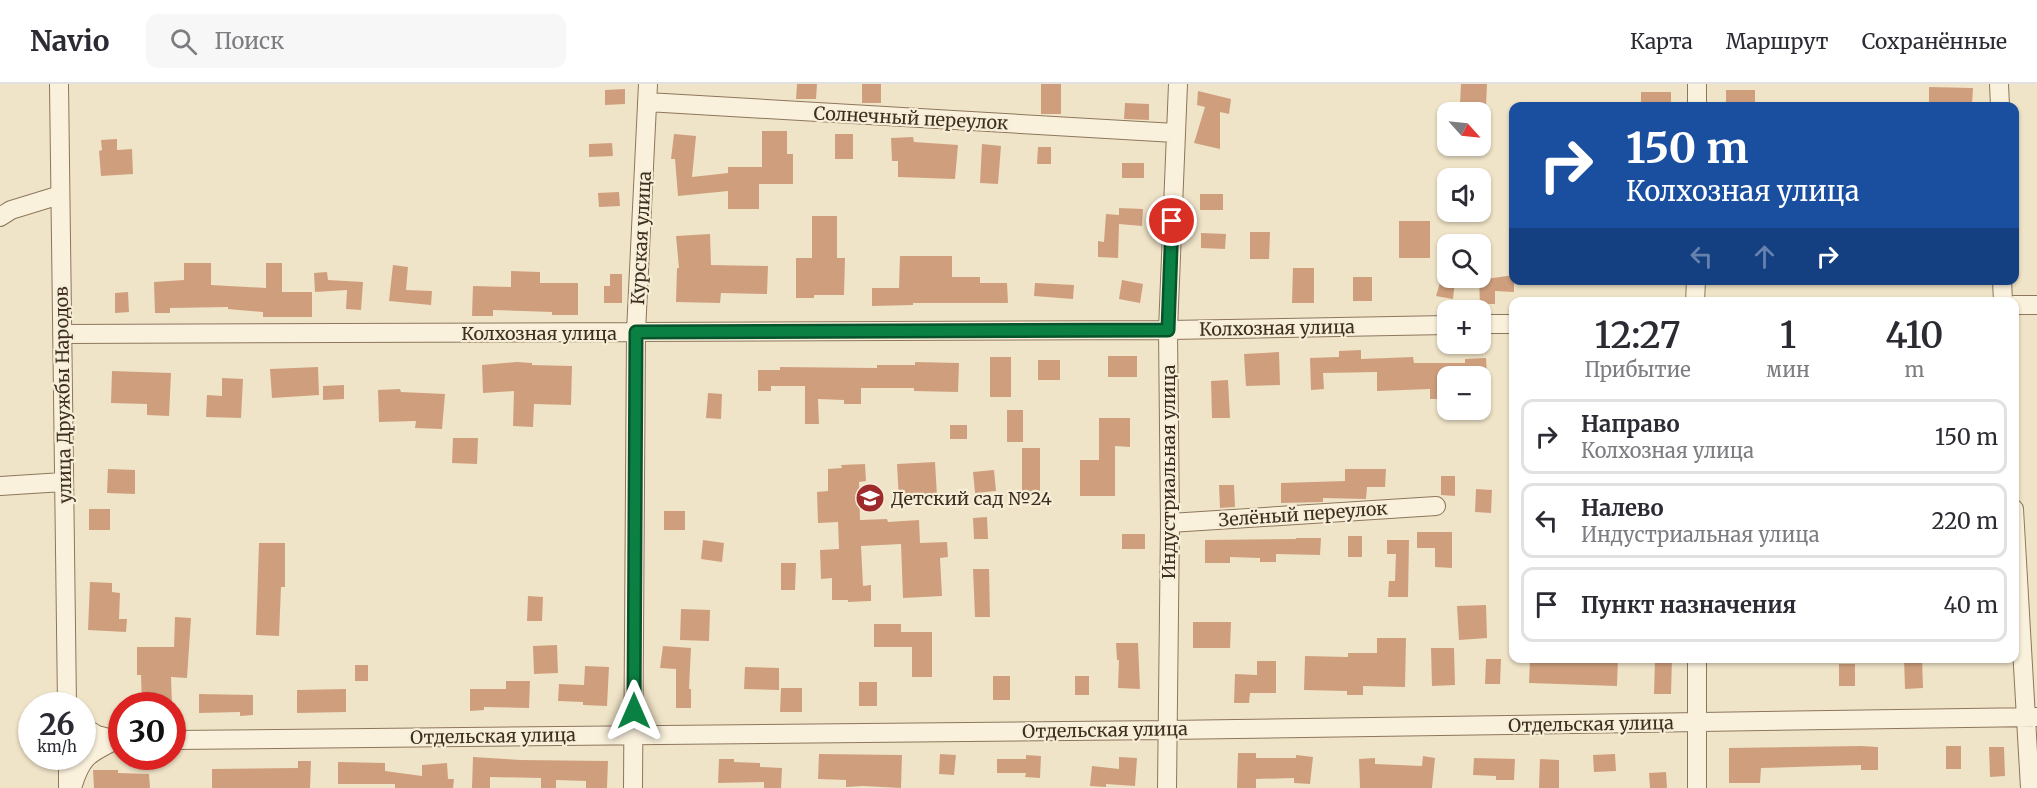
<!DOCTYPE html>
<html lang="ru">
<meta charset="utf-8">
<style>
:root{--surface:#fff;--page:#f7f7f7;--text:#2b2b33;--muted:#7c7c81;--line:#e1e1e2}
body{margin:0;font-family:Merriweather,serif;background:var(--page);color:var(--text);height:100vh;display:flex;flex-direction:column;font-size:22px;white-space:nowrap}
*{box-sizing:border-box;margin:0}
p{font-size:20px;color:var(--muted)}
.icon{flex:none;width:33px;height:33px;fill:none;stroke:currentColor;stroke-width:2;stroke-linecap:round;stroke-linejoin:round}
.map{position:relative;flex:1;overflow:hidden}
.side{position:absolute;left:1509px;top:213px;width:510px;height:366px;display:flex;flex-direction:column;background:var(--surface);border-radius:12px;box-shadow:0 2px 4px #0004}
.side>*{flex:none}
.top-card{position:absolute;left:1509px;top:18px;width:510px;height:183px;border-radius:12px;box-shadow:0 2px 4px #0004;background:#1a4fa0;color:#fff;overflow:hidden}
.needle{width:39px;rotate:117deg}
.tools{position:absolute;left:1437px;top:18px;display:grid;gap:12px}
.tools a{display:grid;place-items:center;width:54px;height:54px;border-radius:12px;background:var(--surface);box-shadow:0 2px 4px #0004;font-size:30px}
.speed{position:absolute;left:18px;top:608px;display:flex;gap:12px;font-size:30px;font-weight:700;text-align:center}
.speed>*{display:grid;place-content:center;width:78px;height:78px;border-radius:50%;background:var(--surface);box-shadow:0 2px 4px #0004;line-height:1}
.speed small{font-size:15px;font-weight:400}
.speed .limit{border:9px solid #d22;background:#fff;color:#111}
.pin{position:absolute;display:grid;place-items:center;width:51px;height:51px;color:#fff;margin:-26px;border:3px solid #fff;border-radius:50%;box-shadow:0 2px 6px #0007}
.me{position:absolute;width:66px;margin:-33px;rotate:0deg;stroke-linejoin:round;filter:drop-shadow(0 0 4px #0008)}
.turn{display:flex;align-items:center;gap:21px;height:126px;padding:0 18px;font-size:27px}
.turn .icon{width:78px;height:78px;stroke-width:2.5}
.turn b{display:block;font-size:42px;line-height:51px}
.lanes{display:flex;align-items:center;height:57px;padding:0 18px;background:#0003;justify-content:center;gap:30px;direction:ltr}
.lanes .off{opacity:.35}
.eta{display:flex;justify-content:space-evenly;align-items:center;height:102px;text-align:center}
.eta b{font-size:36px;font-weight:600;line-height:42px}
ul{padding:0;list-style:none}
li{display:flex;align-items:center;gap:18px;height:75px;margin:0 12px 9px;padding:0 6px;border:3px solid var(--line);border-radius:12px}
li div{flex:1}
li b{display:block;font-size:22px}
li em{font-style:normal}
header{display:flex;align-items:center;gap:36px;box-sizing:border-box;height:84px;padding:0 30px;background:var(--surface);border-bottom:2px solid var(--line)}
header strong{font-size:28px}
nav{display:flex;gap:33px;margin-inline-start:auto;font-size:21px}
.search{width:420px;height:54px;background:var(--page);display:flex;align-items:center;gap:15px;box-sizing:border-box;padding:0 21px;border-radius:12px;color:var(--muted);font-size:22px}
.map>svg:first-child{display:block}
.building{fill:#cf9f7d}
.lines{fill:none;stroke-linecap:round;stroke-linejoin:round}
.minor-casing{stroke:#8d765c;stroke-width:20}
.minor{stroke:#faf1dc;stroke-width:18}
.route-casing{stroke:#07532c;stroke-width:15}
.route{stroke:#0b8043;stroke-width:10}
.labels{text-anchor:middle;dominant-baseline:central;stroke-width:4.5;stroke-linejoin:round;paint-order:stroke}
.street-label{font-size:18px;fill:#3d2e20;stroke:#f7eed8}
.poi-label{font-size:18px;fill:#3d2e20;stroke:#f7eed8;text-anchor:start}
</style>
<header>
<strong>Navio</strong>
<div class="search"><svg class="icon" aria-label="search" viewBox="0 0 24 24"><circle cx="10" cy="10" r="6"/><path d="M15 15l6 6"/></svg>Поиск</div>
<nav><a>Карта</a><a>Маршрут</a><a>Сохранённые</a></nav>
</header>
<div class="map">
<svg width="2037" height="704" viewBox="0 0 2037 704">
<rect width="100%" height="100%" fill="#f0e4c8"/>
<path class="building" d="M797,0H817L816,15H796Z
M862,0H881V19H862Z
M1041,0H1061V30H1041Z
M1461,0H1487L1486,22L1460,20Z
M1929,3L1973,4L1972,20L1929,19Z
M625,5V20L605,21V6Z
M1726,6H1755V22H1726Z
M1198,7L1231,15L1229,30L1220,28V65L1194,59L1205,23L1197,21Z
M1641,8H1671V22H1641Z
M1125,19L1149,20V36L1124,35Z
M762,47H787V70H793V100H759V125H728V107L678,112L675,75H671L674,50L696,52L692,93L728,89V83H762Z
M835,50H853V75H835Z
M913,53L914,58L958,61L955,95L898,93V77H892L891,54Z
M117,55V66L132,65L133,90L101,92L99,67L102,66L101,56Z
M612,59L613,72L589,73V60Z
M982,60L1001,62L998,100L980,99Z
M1038,63H1051V80H1037Z
M1122,79H1144V94H1122Z
M619,108L620,122L599,123L598,109Z
M1200,110H1223V126H1200Z
M1119,124L1143,125L1142,142L1119,140L1118,174L1098,173V157L1104,158L1106,130L1119,131Z
M812,132H837V174H845L844,211H814V214H796V174H812Z
M1399,137H1430V174H1399Z
M1250,148H1270L1269,175H1250Z
M1201,149L1226,150L1225,165L1201,164Z
M710,150L711,181L768,182L767,210L721,209L720,219L676,218L677,184H679L676,152Z
M900,172H952V193H980V199H1007L1008,219H913V221L872,222V204H899Z
M184,179H211V201L266,204V179H282V208H312V233H263V228L228,225V223L170,224V229H155L154,198L184,196Z
M393,181L408,183L406,206L432,207L431,221L389,217Z
M1293,184H1314V219H1292Z
M511,187L540,188V199H578V231H552V228L493,226V232H472L473,202L511,203Z
M327,188L328,196L363,198L361,226L346,225L347,206L315,208L314,189Z
M610,190H622V219H604V202H610Z
M1514,191V208L1495,207V220H1480L1479,196Z
M1442,192L1455,197L1453,215L1436,212Z
M1353,193H1372V217H1353Z
M1122,196L1143,200L1140,219L1119,215Z
M1035,199L1074,201L1073,215L1034,212Z
M128,208L129,228L115,229V209Z
M1361,266V275L1413,273L1414,279H1465V275L1486,274L1487,292H1448V315H1430V305L1377,307V288L1323,289L1324,305L1311,306L1310,274L1339,273V267Z
M1279,268L1280,301L1246,302L1244,270Z
M1108,272H1137V293H1108Z
M990,273H1011V313H990Z
M1038,276H1060V296H1038Z
M517,278L532,279V281L572,282L571,321L534,320L533,343L513,342L514,307L483,309L482,281Z
M915,278L959,279L958,308L914,307V304H861V320H844V316L818,315L819,340H805V302H771V307H758V286H780V283L877,284V281H915Z
M318,283L319,311L272,314L270,285Z
M112,287L171,289L169,332L147,331V320L111,319Z
M222,294L243,295L241,334L206,333L207,311L222,312Z
M1228,296L1230,334H1212L1211,297Z
M344,301V315L323,316V302Z
M400,305L401,308L445,310L442,345L415,344L416,337L379,338L378,306Z
M708,309L722,310L721,335L706,334Z
M1007,326H1023V358H1007Z
M1099,334H1130V363L1115,362V412H1080V376H1099Z
M950,341H967V355H950Z
M453,354H478L477,380L452,379Z
M1022,364H1040V410H1022Z
M935,378L937,412L899,416L897,380Z
M865,380L866,397L859,398L860,436L887,435L888,438L919,436L920,459L947,458L948,473L940,474L942,512L903,514L901,460L861,462L863,502L871,501V517L848,518V516H832V494L821,495L820,466L839,465L838,438L818,439L817,408L828,407V385L842,384L841,381Z
M108,385L135,386V410L107,409Z
M1345,385H1386L1385,403H1367L1366,415L1323,414V418L1281,419V399L1345,397Z
M994,386L996,407L975,409L973,388Z
M1441,392H1455V412L1441,411Z
M1219,401H1234L1235,423L1220,424Z
M1476,405L1492,406L1491,429L1475,428Z
M89,425H110V446H89Z
M664,427H685V446H664Z
M987,433L988,455H974L973,434Z
M1417,448H1452V484L1435,483V464H1417Z
M1122,450H1145V465H1122Z
M1348,452H1362V473H1348Z
M1296,454H1321L1320,471L1276,470V478H1260V474L1230,473V479H1205V456L1296,455Z
M703,456L724,459L722,478L701,475Z
M1387,456H1409L1408,513H1388L1389,497H1395L1396,470H1387Z
M259,459H285V503H281L279,552L256,551Z
M781,479H796L795,506H781Z
M973,485H989L990,533H975Z
M90,498L112,499V508L120,509L119,535H127L126,548L88,546Z
M528,512L543,513L542,537H527Z
M1486,521L1487,554L1459,556L1457,522Z
M681,525L710,526L709,557L680,556Z
M175,533L191,534L187,594L171,593L172,621H142L141,591H137V563H174Z
M1193,538H1231L1230,564H1193Z
M874,540H901V548H932V593H912V563H874Z
M1377,554H1406L1405,603L1363,602V611H1347V607L1304,606L1305,572L1348,573V569H1377Z
M1116,559H1138L1140,605L1118,604L1119,576H1117Z
M557,561L558,589L534,590L533,562Z
M663,562L691,564L689,605H691V624H676V585L660,584Z
M1431,564H1454L1455,601L1432,602Z
M1560,574H1618L1617,602L1529,599L1530,576H1560Z
M1655,574H1672L1671,610H1654Z
M1904,574H1922L1923,604L1905,605Z
M1486,575H1501L1500,600H1485Z
M1257,577H1276V609H1250L1249,619H1234L1235,590L1257,591Z
M1839,580H1855V602H1839Z
M355,581H368V597H355Z
M585,582L609,583L607,622L583,621V618L558,617L559,600L584,601Z
M745,583L779,584V606L744,605Z
M993,592H1010V616H993Z
M1075,592H1089V611H1075Z
M506,597H530L529,624L484,623V626L470,627V605H506Z
M859,598H877V622H859Z
M781,604H802V628H780Z
M346,605V628L297,629V606Z
M199,610L253,611V631L240,632V628L199,629Z
M1861,662L1878,663V686H1861V681L1761,684L1760,699H1729V664Z
M1946,662H1961V685H1946Z
M1989,663H2004L2005,692L1990,693Z
M1238,669H1256V674H1296V671L1313,673L1310,700L1294,699V694L1256,695V704H1237Z
M819,670L902,671L901,704L863,702L846,703V696L818,695Z
M940,670L956,671L954,691L939,690Z
M1615,670L1616,687L1594,688L1593,671Z
M1026,671L1041,672L1040,694L1025,693L1026,689H997V675H1026Z
M1423,672L1435,674L1432,704H1360L1359,675L1375,674V680L1422,682Z
M473,673L521,676L608,677L607,704H586V697L556,696V704H541V694L490,693V704H472Z
M1119,673L1137,674L1135,702L1106,700V703L1090,702L1092,682L1119,685Z
M1474,674L1515,675L1514,696H1496V692L1473,691Z
M719,675H734V678L760,679V683L782,684L781,704H764V698L718,699Z
M1540,675L1559,676V704H1539Z
M298,677H311L310,704H212V685L298,684Z
M338,678L385,679V687L422,692V681L447,679L448,695H454L453,704H395V700H338Z
M93,686H118V689L149,690L150,704H94Z
M1666,688L1667,704H1650L1649,689Z"/>
<g class="lines">
<g class="minor-casing">
<path id="minor" d="M59,0L67,621
M1999,0L2000,22
M647,18L1175,49
M1697,22V0
M0,133L11,126L60,111
M2002,196L2003,218
M1695,218L1696,196
M2014,221H2037
M1480,240H1514
M62,250L1168,246L1448,241
M0,402L63,398
M2014,425L2030,704
M1170,439L1436,422
M82,642L97,651L116,656
M172,656L1167,646L2037,633
M68,672V702
M72,704C81,673 88,670 116,656
M633,704L636,248L648,0
M1167,704L1170,439L1168,246L1178,0
M1697,704V574"/>
</g>
<use href="#minor" class="minor"/>
</g>
<g class="lines">
<g class="route-casing">
<path id="route" d="M634,627L636,248L1168,246L1172,137"/>
</g>
<use href="#route" class="route"/>
</g>
<defs>
<g id="school-disc" transform="scale(1.5)"><circle r="9.5" fill="#9e2a2b" stroke="#f7eed8"/><path d="M0-5L7-2L0 1L-7-2ZM-4 1L0 2.5L4 1V4Q0 6-4 4Z" fill="#fff"/></g>
</defs>
<g fill-rule="evenodd">
<use href="#school-disc" x="870" y="414"/>
</g>
<g class="labels">
<g class="street-label">
<text transform="translate(911 34) rotate(3)">Солнечный переулок</text>
<text transform="translate(641 154) rotate(-87)">Курская улица</text>
<text transform="translate(1277 244) rotate(-1)">Колхозная улица</text>
<text x="539" y="249">Колхозная улица</text>
<text transform="translate(63 311) rotate(-91)">улица Дружбы Народов</text>
<text transform="translate(1168 388) rotate(-90)">Индустриальная улица</text>
<text transform="translate(1303 430) rotate(-4)">Зелёный переулок</text>
<text transform="translate(1591 640) rotate(-1)">Отдельская улица</text>
<text transform="translate(1105 646) rotate(-1)">Отдельская улица</text>
<text transform="translate(493 652) rotate(-1)">Отдельская улица</text>
</g>
<g class="poi-label">
<text x="891" y="414">Детский сад №24</text>
</g>
</g>
</svg>
<div class="tools">
<a><svg class="needle" viewBox="-14 -14 28 28"><path d="M0-13l5 13h-10z" fill="#e53935"/><path d="M0 13l5-13h-10z" fill="#7c7c81"/></svg></a>
<a><svg class="icon" aria-label="sound" viewBox="0 0 24 24"><path d="M4 9h4l5-4v14l-5-4H4zM17 9q2 3 0 6"/></svg></a>
<a><svg class="icon" aria-label="search" viewBox="0 0 24 24"><circle cx="10" cy="10" r="6"/><path d="M15 15l6 6"/></svg></a>
<a>+</a>
<a>−</a>
</div>
<div class="speed"><div>26<small>km/h</small></div><div class="limit">30</div></div>
<div class="pin" style="left:1172px;top:137px;background:#d93025"><svg class="icon" aria-label="arrive" viewBox="0 0 24 24"><path d="M6 21V4h12l-3 4 3 4H6"/></svg></div>
<svg class="me" style="left:634px;top:627px" viewBox="-20 -20 40 40"><path d="M0-17L14 15 0 8-14 15z" fill="#0b8043" stroke="#fff" stroke-width="4"/></svg>
<div class="top-card">
<div class="turn"><svg class="icon" aria-label="right" viewBox="0 0 24 24"><path d="M7 20v-9h11M14 6l5 5-5 5"/></svg><div><b>150 m</b>Колхозная улица</div></div>
<div class="lanes"><svg class="icon off" aria-label="left" viewBox="0 0 24 24"><path d="M17 20v-9H6M10 6l-5 5 5 5"/></svg><svg class="icon off" aria-label="ahead" viewBox="0 0 24 24"><path d="M12 20V5M6 11l6-6 6 6"/></svg><svg class="icon" aria-label="right" viewBox="0 0 24 24"><path d="M7 20v-9h11M14 6l5 5-5 5"/></svg></div>
</div>
<section class="side">
<div class="eta">
<div><b>12:27</b><p>Прибытие</p></div>
<div><b>1</b><p>мин</p></div>
<div><b>410</b><p>m</p></div>
</div>
<ul>
<li><svg class="icon" aria-label="right" viewBox="0 0 24 24"><path d="M7 20v-9h11M14 6l5 5-5 5"/></svg><div><b>Направо</b><p>Колхозная улица</p></div><em>150 m</em></li>
<li><svg class="icon" aria-label="left" viewBox="0 0 24 24"><path d="M17 20v-9H6M10 6l-5 5 5 5"/></svg><div><b>Налево</b><p>Индустриальная улица</p></div><em>220 m</em></li>
<li><svg class="icon" aria-label="arrive" viewBox="0 0 24 24"><path d="M6 21V4h12l-3 4 3 4H6"/></svg><div><b>Пункт назначения</b></div><em>40 m</em></li>
</ul>
</section>
</div>
